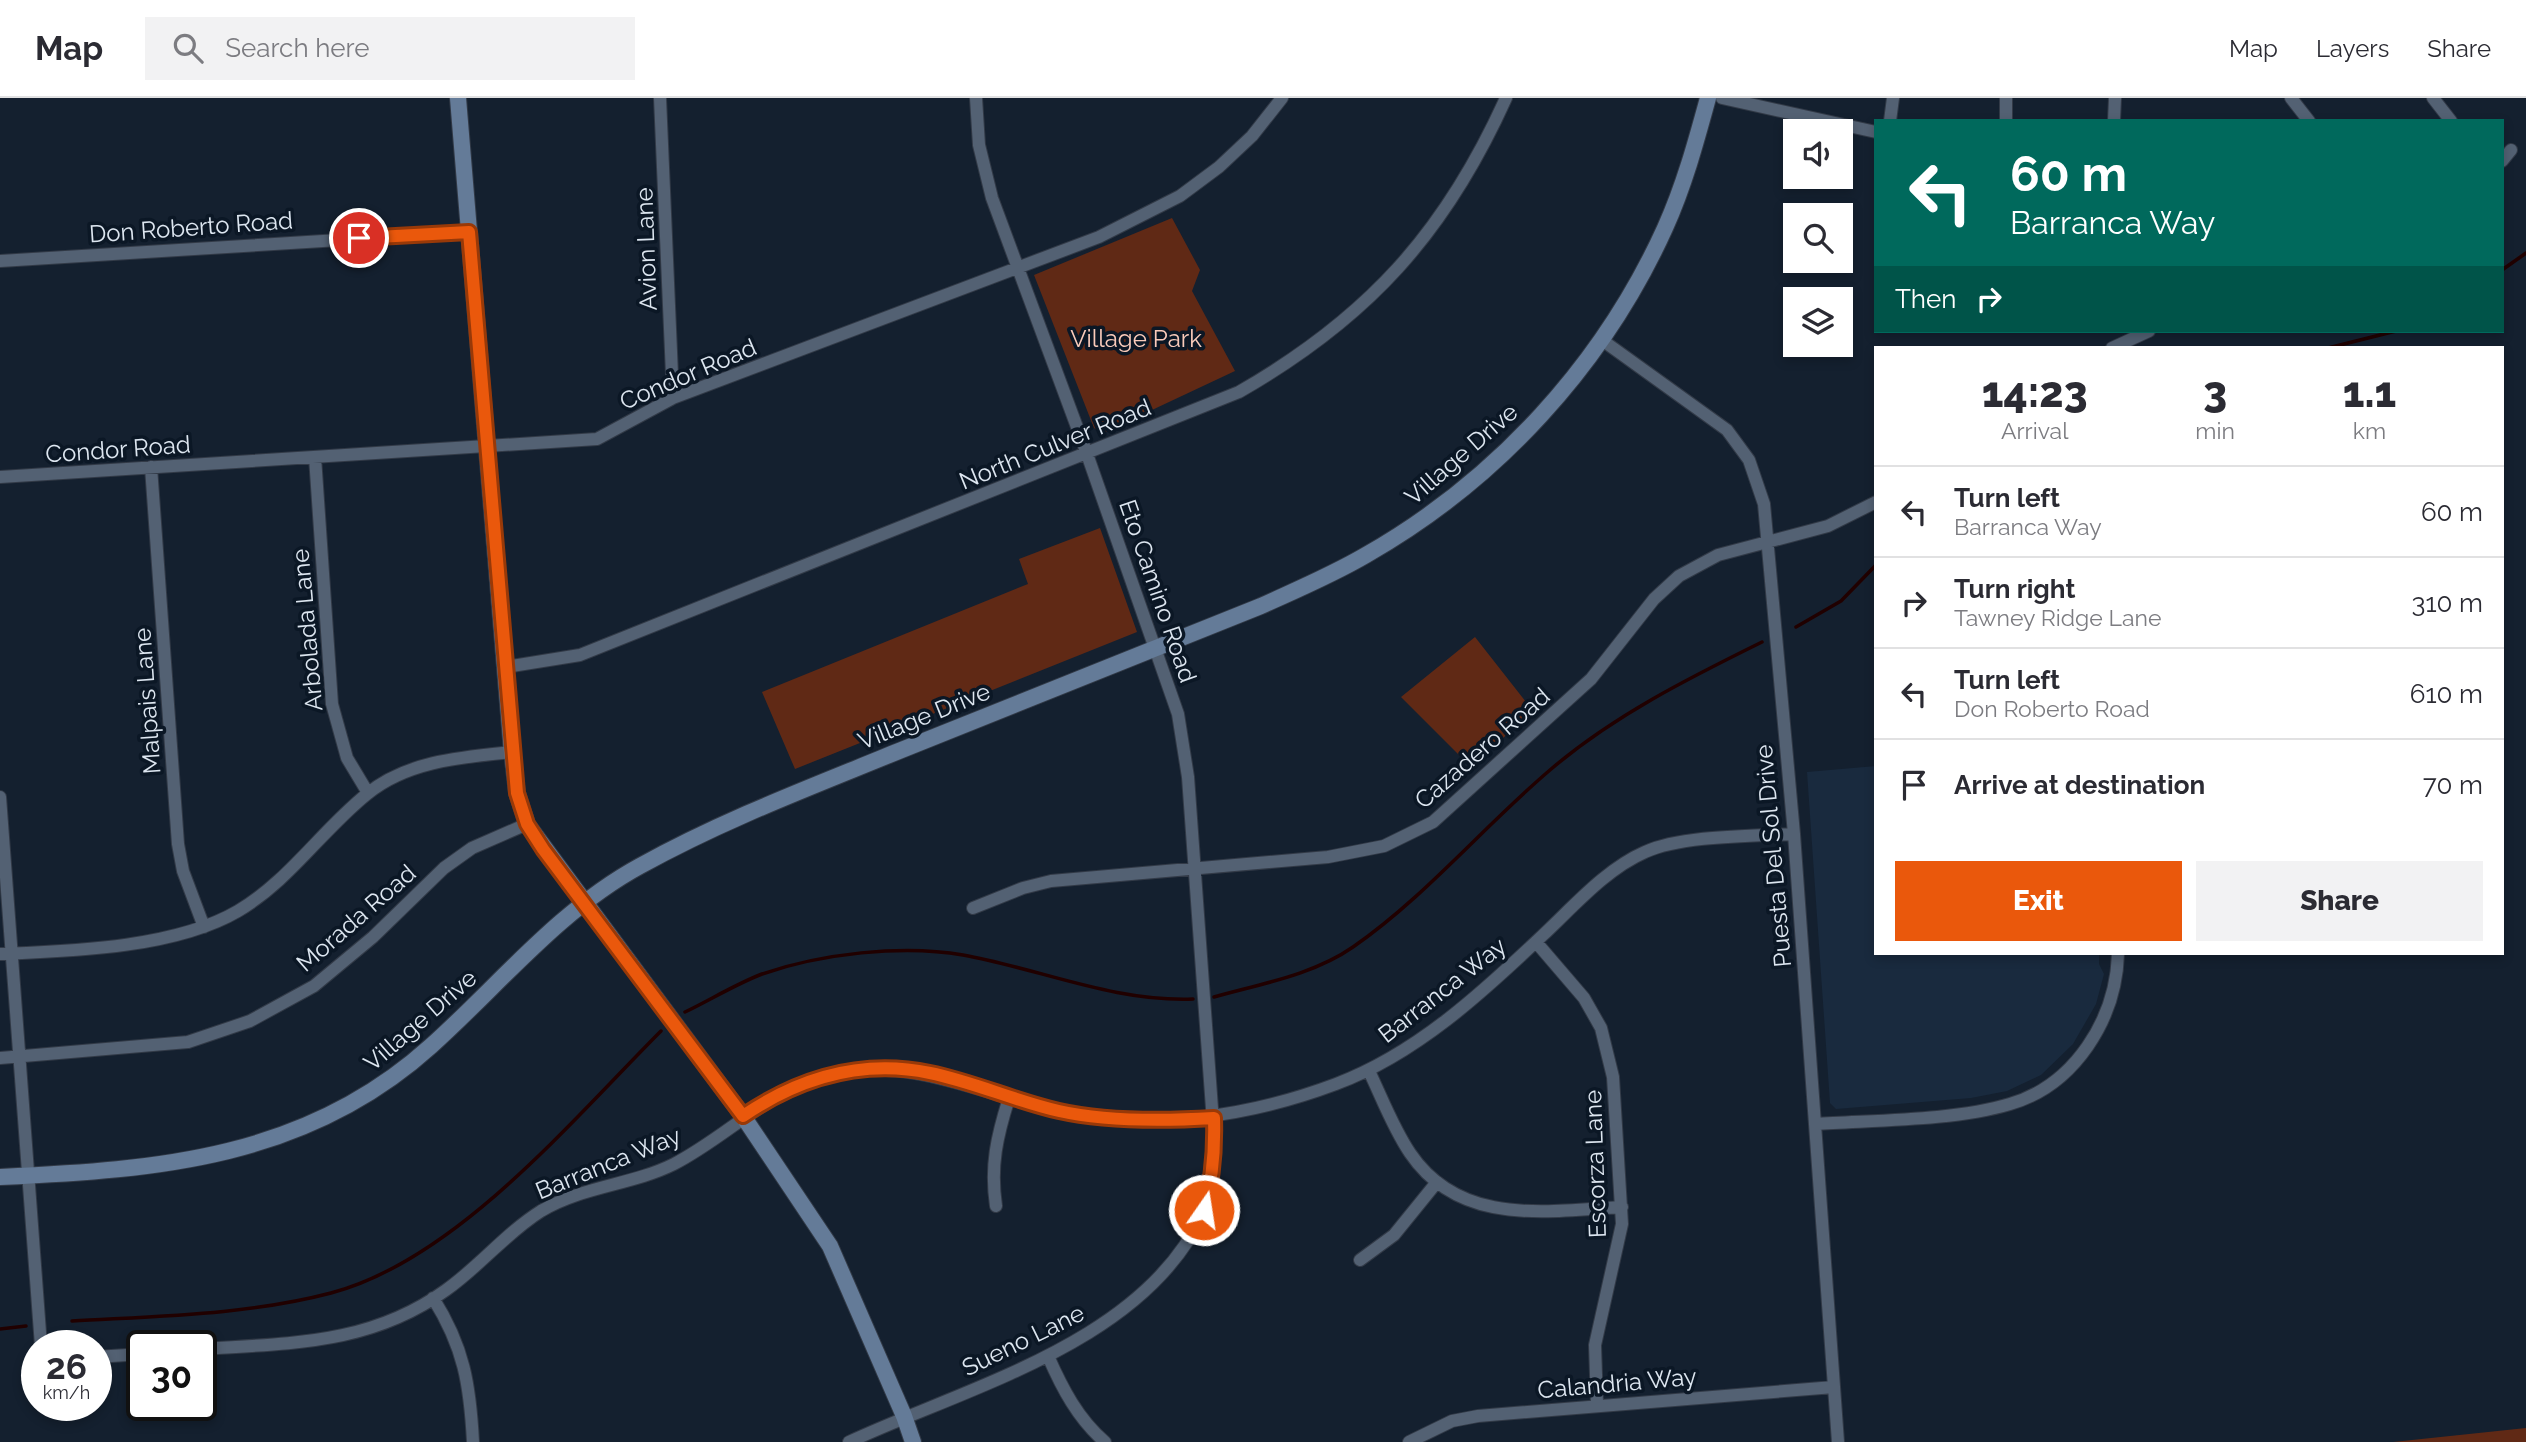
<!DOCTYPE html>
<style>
:root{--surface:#fff;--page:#f2f2f3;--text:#2b2b33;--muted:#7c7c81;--line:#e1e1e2;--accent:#ea580c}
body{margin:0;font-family:Raleway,sans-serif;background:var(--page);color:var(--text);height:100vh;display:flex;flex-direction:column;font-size:26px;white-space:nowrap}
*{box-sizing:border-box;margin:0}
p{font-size:23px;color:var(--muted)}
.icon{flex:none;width:38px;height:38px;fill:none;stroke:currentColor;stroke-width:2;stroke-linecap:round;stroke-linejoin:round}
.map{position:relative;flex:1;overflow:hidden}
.sheet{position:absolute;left:1874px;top:248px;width:630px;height:609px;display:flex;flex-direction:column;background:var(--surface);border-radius:0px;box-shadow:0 4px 10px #0003}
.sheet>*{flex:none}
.top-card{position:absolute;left:1874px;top:21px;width:630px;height:214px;border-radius:0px;box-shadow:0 4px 10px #0003;background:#00695c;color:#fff;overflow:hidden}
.controls{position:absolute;left:1783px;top:21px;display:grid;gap:14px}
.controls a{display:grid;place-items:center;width:70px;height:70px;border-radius:0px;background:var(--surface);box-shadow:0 4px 10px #0003;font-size:35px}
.speed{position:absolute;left:21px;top:1232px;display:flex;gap:14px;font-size:35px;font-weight:700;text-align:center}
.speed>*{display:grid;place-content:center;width:91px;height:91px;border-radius:50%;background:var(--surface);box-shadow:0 4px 10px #0003;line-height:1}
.speed small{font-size:18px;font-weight:400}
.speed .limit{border:4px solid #111;border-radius:10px;background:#fff;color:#111}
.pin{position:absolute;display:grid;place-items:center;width:60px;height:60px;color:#fff;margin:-30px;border:4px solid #fff;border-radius:50%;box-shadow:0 2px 7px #0007}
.me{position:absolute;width:77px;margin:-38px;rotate:13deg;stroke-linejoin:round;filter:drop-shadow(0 0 5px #0008)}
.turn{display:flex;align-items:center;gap:24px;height:147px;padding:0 21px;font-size:32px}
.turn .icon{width:91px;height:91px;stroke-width:2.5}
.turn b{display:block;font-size:49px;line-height:60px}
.then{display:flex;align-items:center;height:66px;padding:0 21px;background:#0003;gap:14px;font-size:26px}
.eta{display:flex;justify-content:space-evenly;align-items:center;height:119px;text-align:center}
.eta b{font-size:42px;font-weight:800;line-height:49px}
.action{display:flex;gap:14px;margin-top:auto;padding:14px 21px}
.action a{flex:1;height:80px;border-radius:0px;background:var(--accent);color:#fff;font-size:28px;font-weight:800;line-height:80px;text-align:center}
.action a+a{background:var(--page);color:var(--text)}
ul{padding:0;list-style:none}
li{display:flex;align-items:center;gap:21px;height:91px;padding:0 21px;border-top:2px solid var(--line)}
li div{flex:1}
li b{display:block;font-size:26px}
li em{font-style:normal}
header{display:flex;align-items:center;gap:42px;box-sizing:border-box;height:98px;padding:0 35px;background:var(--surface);border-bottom:2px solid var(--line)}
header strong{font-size:33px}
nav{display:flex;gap:38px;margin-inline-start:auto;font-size:24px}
.search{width:490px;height:63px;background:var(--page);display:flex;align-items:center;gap:18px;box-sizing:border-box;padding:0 24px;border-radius:0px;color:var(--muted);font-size:26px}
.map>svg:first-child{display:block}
.built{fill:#192a3e}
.green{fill:#602915}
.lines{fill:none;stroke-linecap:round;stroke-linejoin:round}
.stream{stroke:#200000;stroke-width:3.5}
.street-casing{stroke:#323a47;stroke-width:14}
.secondary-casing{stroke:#323a47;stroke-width:18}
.street{stroke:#536173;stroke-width:12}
.secondary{stroke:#647b98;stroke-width:16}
.route-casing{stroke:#983908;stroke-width:18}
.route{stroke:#ea580c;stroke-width:12}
.labels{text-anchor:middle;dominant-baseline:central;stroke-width:7;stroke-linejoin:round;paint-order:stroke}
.street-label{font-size:24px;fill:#dde6f0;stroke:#0b1725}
.park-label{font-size:24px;fill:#facbba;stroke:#0b1725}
</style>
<header>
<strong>Map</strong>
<div class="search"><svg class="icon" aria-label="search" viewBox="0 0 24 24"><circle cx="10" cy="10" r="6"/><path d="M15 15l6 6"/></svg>Search here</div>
<nav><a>Map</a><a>Layers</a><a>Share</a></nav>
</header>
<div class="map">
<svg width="2526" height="1344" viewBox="0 0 2526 1344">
<rect width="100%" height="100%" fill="#14202f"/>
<path class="built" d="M1876,668V856H2099V866L2104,876L2096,906L2073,946L2041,977L2007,993L1971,1000L1836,1011L1830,1005L1807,674Z"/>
<path class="green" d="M1172,120L1200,172L1192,193L1235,273L1103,335L1094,330L1034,177Z
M1100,430L1137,534L795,671L762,594L1028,486L1019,461Z
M1475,539L1533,613L1471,669L1401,599Z
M2526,1330V1344H2393Z"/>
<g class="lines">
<path class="stream" d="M2502,172L2526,155
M2328,250L2396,233
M1796,529L1841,503L1876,467
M1214,899C1260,886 1313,877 1353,849C1425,799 1483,729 1550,672C1613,618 1689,580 1762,544
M685,914C710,902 736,886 762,876C820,856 902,846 963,857C1041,871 1113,904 1193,901
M72,1223C159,1218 247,1217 331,1195C456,1162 572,1022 661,933
M0,1231L26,1228"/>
<g class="street-casing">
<path id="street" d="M660,0L673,300
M1722,0L1876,34
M2291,0L2309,23
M2433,0L2451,23
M1890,23L1893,0
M2006,23V0
M2114,23L2115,0
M2502,63L2511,52
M0,163L469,134
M1602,242L1727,332L1749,362L1764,406L1794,736L1838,1344
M2112,250L2149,233
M315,359L332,606L347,660L368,695
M151,369L178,746L183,773L204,829
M0,379L597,341L673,300L1099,139L1180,98L1219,69L1252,38L1282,0
M506,569L580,557L1239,294C1368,220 1445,135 1506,0
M0,699L41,1248
M973,810L1023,790L1051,783L1328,759L1384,748L1433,724L1591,581L1654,501L1679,478L1718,457L1828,428L1876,404
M1536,844L1584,900L1601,930L1613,979L1622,1126L1595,1247L1597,1307
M0,856C72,853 175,850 238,813C289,783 321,733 367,696C407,663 462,659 512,654
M0,960L188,944L250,923L314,888L373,839L444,770L472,750L527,726
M1369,973C1382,1000 1393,1030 1410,1055C1460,1129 1546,1113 1622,1109
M1815,1026C1875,1022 1953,1023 2010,1006C2075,987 2116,921 2118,856
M996,1108C990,1068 997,1038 1009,1000
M1360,1162L1394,1137L1437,1084
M433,1200C464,1249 470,1287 473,1344
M201,1251C290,1245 370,1247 446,1192C480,1168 506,1135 541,1113C583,1088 632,1087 674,1066C730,1037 771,989 835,976C915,959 982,997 1059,1013C1152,1033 1248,1019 1336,986C1416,956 1482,895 1543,837C1574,808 1606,771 1645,754C1681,737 1754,738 1794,736
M1048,1258C1062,1290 1078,1321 1105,1344
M96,1259L142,1256
M849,1344C967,1289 1145,1244 1203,1115C1212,1095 1213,1073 1215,1052L1188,679L1178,616L1087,356L992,100L979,47L976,0
M1409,1344L1452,1323L1478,1318L1834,1289"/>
</g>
<g class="secondary-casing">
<path id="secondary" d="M458,0L512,654L517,695L527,726L743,1018L830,1148L904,1318L913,1344
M0,1079C159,1072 307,1060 431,948C499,887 559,812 640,768C723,722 811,689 899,653C1019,604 1140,556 1261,508C1296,492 1332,477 1366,457C1496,383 1603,267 1665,130C1684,88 1696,44 1708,0"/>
</g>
<use href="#street" class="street"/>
<use href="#secondary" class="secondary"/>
</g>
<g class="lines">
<g class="route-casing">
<path id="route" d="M359,140L469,134L517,695L527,726L543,751L743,1018C799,980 862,961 930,975C974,984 1015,1003 1059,1013C1108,1024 1164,1023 1214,1020C1215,1052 1213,1081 1204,1112"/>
</g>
<use href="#route" class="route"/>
</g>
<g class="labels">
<g class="street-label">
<text transform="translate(191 129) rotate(-4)">Don Roberto Road</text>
<text transform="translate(646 151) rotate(-92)">Avion Lane</text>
<text transform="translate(688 276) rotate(-23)">Condor Road</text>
<text transform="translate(1055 346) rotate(-22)">North Culver Road</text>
<text transform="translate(118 351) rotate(-4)">Condor Road</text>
<text transform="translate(1461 356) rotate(-41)">Village Drive</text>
<text transform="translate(1158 493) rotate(71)">Eto Camino Road</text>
<text transform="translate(307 532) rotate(-95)">Arbolada Lane</text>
<text transform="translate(147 603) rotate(-94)">Malpais Lane</text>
<text transform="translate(924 618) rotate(-22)">Village Drive</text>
<text transform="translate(1482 650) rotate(-41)">Cazadero Road</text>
<text transform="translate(1773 758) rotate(-95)">Puesta Del Sol Drive</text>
<text transform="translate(356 820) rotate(-41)">Morada Road</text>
<text transform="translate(1442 892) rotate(-38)">Barranca Way</text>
<text transform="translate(420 922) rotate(-41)">Village Drive</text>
<text transform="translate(608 1065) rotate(-22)">Barranca Way</text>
<text transform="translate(1595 1066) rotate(-92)">Escorza Lane</text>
<text transform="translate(1023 1242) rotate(-26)">Sueno Lane</text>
<text transform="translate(1617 1285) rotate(-5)">Calandria Way</text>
</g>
<g class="park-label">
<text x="1136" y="240">Village Park</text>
</g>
</g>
</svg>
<div class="controls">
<a><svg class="icon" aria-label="sound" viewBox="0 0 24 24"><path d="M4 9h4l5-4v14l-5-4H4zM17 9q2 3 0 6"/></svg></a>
<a><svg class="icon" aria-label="search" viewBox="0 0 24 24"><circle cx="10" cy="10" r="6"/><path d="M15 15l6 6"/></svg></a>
<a><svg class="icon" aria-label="layers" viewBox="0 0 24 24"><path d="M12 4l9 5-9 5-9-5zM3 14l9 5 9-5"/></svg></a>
</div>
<div class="speed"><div>26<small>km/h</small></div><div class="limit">30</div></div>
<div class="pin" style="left:359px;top:140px;background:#d93025"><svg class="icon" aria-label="arrive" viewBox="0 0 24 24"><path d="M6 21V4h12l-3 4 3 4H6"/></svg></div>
<svg class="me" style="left:1204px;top:1112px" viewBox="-20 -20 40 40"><circle r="17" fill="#ea580c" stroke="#fff" stroke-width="3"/><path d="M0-11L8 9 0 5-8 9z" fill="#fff"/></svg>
<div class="top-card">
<div class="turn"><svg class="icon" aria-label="left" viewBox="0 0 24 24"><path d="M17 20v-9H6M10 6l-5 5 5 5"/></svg><div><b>60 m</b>Barranca Way</div></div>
<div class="then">Then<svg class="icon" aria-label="right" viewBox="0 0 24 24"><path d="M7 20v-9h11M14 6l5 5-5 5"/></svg></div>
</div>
<section class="sheet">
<div class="eta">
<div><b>14:23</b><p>Arrival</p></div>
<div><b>3</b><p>min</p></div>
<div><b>1.1</b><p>km</p></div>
</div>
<ul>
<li><svg class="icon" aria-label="left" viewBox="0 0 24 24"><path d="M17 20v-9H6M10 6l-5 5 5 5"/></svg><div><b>Turn left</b><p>Barranca Way</p></div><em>60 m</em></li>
<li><svg class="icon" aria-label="right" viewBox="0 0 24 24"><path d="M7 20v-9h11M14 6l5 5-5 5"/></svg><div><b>Turn right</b><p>Tawney Ridge Lane</p></div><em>310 m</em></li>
<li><svg class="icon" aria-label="left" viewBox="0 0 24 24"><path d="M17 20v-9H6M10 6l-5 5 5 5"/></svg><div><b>Turn left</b><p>Don Roberto Road</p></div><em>610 m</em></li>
<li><svg class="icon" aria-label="arrive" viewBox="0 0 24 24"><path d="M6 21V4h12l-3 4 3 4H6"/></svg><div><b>Arrive at destination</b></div><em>70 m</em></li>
</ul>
<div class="action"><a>Exit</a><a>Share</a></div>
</section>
</div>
